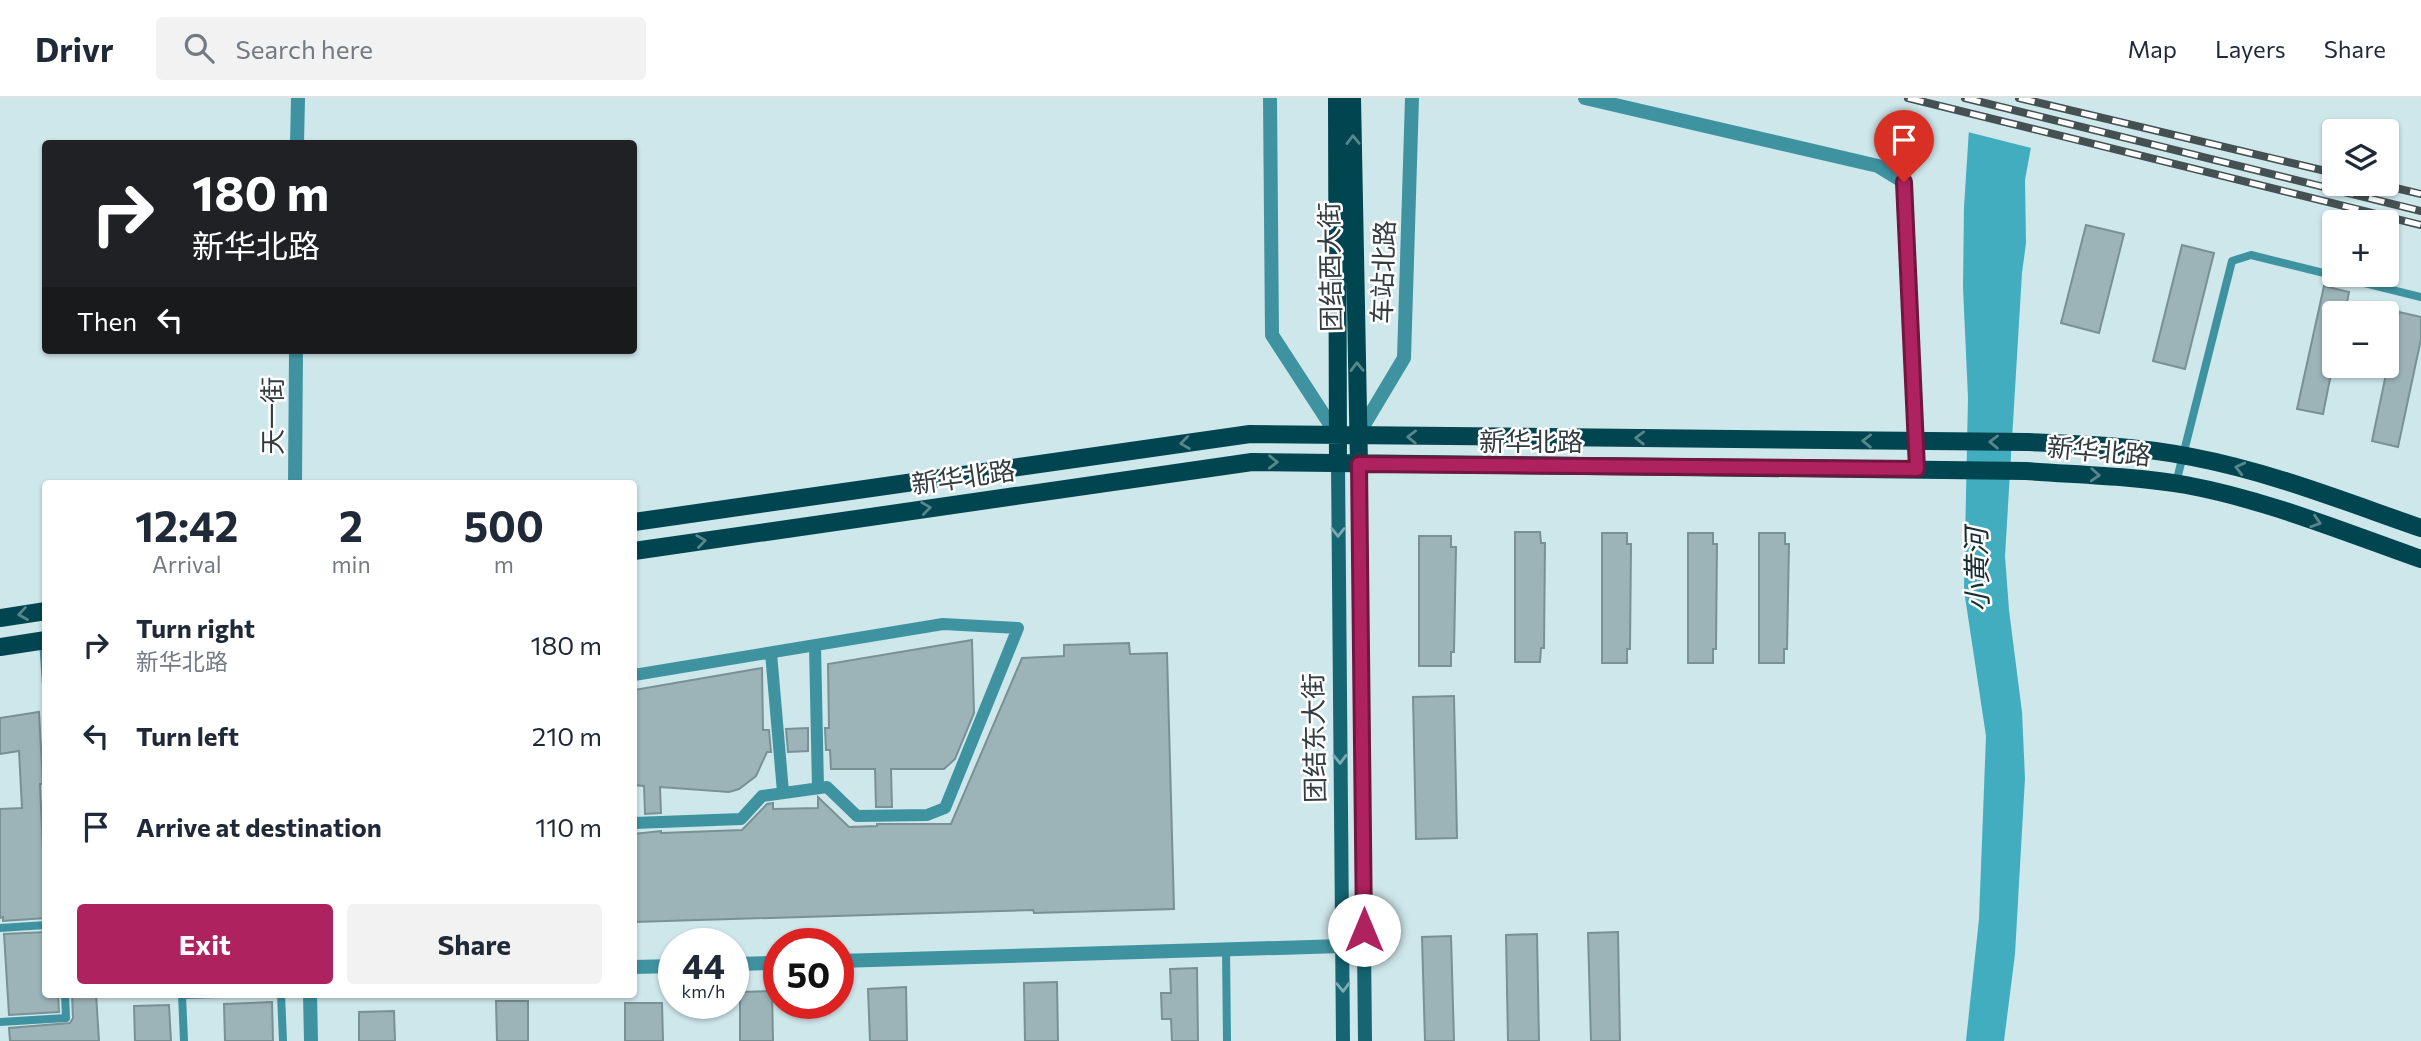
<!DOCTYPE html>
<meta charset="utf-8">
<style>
:root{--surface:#fff;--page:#f2f2f3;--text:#1f2937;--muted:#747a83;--line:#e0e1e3;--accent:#ae225f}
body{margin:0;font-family:Commissioner,"Noto Sans SC",sans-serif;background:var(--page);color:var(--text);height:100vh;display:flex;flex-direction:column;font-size:26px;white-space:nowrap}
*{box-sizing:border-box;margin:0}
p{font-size:23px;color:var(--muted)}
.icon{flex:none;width:38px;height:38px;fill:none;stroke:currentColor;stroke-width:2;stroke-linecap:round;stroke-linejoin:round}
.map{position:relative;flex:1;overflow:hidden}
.panel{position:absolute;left:42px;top:382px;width:595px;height:518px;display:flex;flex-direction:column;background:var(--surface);border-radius:7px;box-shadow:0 2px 5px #0004}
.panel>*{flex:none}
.top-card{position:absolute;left:42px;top:42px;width:595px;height:214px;border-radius:7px;box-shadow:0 2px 5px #0004;background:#202124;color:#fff;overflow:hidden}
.tools{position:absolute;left:2322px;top:21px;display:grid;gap:14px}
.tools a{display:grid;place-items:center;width:77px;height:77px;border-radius:7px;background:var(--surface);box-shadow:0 2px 5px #0004;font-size:35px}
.speed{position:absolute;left:658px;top:830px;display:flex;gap:14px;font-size:35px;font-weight:700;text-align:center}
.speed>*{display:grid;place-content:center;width:91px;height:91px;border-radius:50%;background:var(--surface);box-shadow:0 2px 5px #0004;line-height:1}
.speed small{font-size:18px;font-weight:400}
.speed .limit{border:10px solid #d22;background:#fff;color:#111}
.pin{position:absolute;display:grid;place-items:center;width:60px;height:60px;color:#fff;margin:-72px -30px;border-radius:50% 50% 50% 0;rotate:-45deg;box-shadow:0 0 7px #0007}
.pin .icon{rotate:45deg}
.me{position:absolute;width:77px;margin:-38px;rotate:0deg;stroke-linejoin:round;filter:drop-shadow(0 0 5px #0008)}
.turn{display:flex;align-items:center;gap:24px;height:147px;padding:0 35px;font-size:32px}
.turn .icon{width:91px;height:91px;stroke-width:2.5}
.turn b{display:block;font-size:49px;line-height:60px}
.then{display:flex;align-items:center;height:66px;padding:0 35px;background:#0003;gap:14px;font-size:26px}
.eta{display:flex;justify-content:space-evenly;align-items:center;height:119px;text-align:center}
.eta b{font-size:42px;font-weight:700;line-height:49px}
.cta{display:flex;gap:14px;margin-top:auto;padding:14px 35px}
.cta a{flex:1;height:80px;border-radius:7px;background:var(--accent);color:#fff;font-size:28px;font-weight:700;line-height:80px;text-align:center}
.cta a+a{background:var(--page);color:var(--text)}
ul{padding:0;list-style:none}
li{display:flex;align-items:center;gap:21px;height:91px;padding:0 35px}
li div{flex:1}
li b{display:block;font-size:26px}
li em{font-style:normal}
header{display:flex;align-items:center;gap:42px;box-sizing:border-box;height:98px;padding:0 35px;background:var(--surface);border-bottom:2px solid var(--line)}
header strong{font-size:33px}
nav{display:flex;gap:38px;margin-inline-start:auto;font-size:24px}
.search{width:490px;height:63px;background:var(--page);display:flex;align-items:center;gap:18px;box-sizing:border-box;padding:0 24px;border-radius:7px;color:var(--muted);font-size:26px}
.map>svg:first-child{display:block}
.water{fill:#42adbe}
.pier{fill:#cee7eb}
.building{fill:#9cb3b8;stroke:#799095;stroke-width:2}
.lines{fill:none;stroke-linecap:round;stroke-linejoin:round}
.service{stroke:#3f93a1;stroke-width:8}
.pedestrian{stroke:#3f93a1;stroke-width:12}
.minor{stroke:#3f93a1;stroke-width:14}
.tertiary{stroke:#3f93a1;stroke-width:14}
.secondary{stroke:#156672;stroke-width:14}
.primary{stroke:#00454f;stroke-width:18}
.rail-casing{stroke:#445052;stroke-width:8}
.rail{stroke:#fff;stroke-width:5;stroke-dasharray:16;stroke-linecap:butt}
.oneway{stroke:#59868d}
.oneway2{stroke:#7eabb1}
.route-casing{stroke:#71163e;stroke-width:18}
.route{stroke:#ae225f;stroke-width:12}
.labels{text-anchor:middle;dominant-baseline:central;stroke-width:5;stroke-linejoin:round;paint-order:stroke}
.street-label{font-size:26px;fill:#333d3f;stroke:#fff}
.water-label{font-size:28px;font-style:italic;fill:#172f33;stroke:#fff}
</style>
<header>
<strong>Drivr</strong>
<div class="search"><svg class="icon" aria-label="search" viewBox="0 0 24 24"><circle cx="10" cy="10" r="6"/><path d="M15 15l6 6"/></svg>Search here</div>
<nav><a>Map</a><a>Layers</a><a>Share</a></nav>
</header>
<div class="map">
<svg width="2421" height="943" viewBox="0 0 2421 943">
<rect width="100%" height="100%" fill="#cee7eb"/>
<path class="water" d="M1971,0L2034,33L2025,82L2026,145L2022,175L2005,458L2009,512L2022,614L2025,680L2015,856L2004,943H1966L1979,821L1986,638L1964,492L1968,300L1963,189L1964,109Z"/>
<path class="pier" d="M1967,0H2044L2035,51L1964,33Z"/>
<path class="building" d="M2086,127L2124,136L2099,235L2061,225Z
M2182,147L2214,155L2185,271L2153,263Z
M2324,188L2349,194L2345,215H2334V261L2323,316L2297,311Z
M2399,214L2421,219V241L2398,349L2372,343Z
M1515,434H1540L1541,445H1545L1544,550H1541L1540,564H1515Z
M1602,435H1627V446H1631L1630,551H1627V565H1602Z
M1688,435H1713V446H1717L1716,551H1713V565H1688Z
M1759,435H1785V446H1789L1787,551H1784V565H1759Z
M1419,438H1451V449H1456L1454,554H1451V568H1419Z
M972,542L974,615L955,661L944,671H891L892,709H876L875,671H831L830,652H826L825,630H829L828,566Z
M1129,545L1130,556L1167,555L1174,811L1034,815L1033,812L634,824V736L661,733V735L742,732L767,706L773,705V711L818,710V699L849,729L877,728V726H951L1022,560L1064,558V547Z
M762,570L763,632H769L771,654H767L756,678L739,691L729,694L660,689L661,715L645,716L644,688L634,687V592Z
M1454,598L1457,740L1416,741L1413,599Z
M39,614L43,686H40L46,820L3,823V819L0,820V711L22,710L19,653L0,656V620Z
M808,630V653L788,654L786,631Z
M46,834V896H58L59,914L9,917L4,836Z
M1618,834L1620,943H1591L1588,835Z
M1537,836L1539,943H1508L1506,837Z
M1451,838L1454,943H1425L1422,839Z
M1197,870L1198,943H1172L1171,921H1162L1161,895H1171L1170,871Z
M1057,884L1058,943H1025L1024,885Z
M906,889L907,943H870L868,891Z
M772,893L773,943H740V894Z
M72,896H96L99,943H10L9,930L70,925L73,920Z
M496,903H528V943H497Z
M272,904L273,943H225L224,906Z
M625,905H662L663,943H625Z
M169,907L171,943H135L134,908Z
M394,913L395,943H359V914Z"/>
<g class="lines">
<path class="service" d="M2176,385L2232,163L2251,157L2421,199
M43,542L46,587
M0,830L46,827
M1226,851L1227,943
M281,896L283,943
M0,924L66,920L65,896
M184,943L182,897L220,896"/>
<path class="pedestrian" d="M815,547L818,690
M771,555L783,694
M634,577L943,526L1018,530L945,710L927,717L857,718L827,689L762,698L741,721L634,725"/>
<path class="minor" d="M1270,0L1272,237L1337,337
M838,863L1342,848
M733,866L779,865
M634,869L674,868"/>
<path class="tertiary" d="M1585,0L1878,68L1904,84L1917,371
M297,46L298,0
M1358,337L1404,260L1412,0
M295,385L296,252
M310,896L311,943"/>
<path class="secondary" d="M1338,365L1343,943
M1359,366L1365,943"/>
<path class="primary" d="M1337,0L1338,365
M1352,0L1359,366
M634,424L1250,336L2028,344C2083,346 2138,348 2192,359C2271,374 2346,404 2421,430
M634,453L1252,364L2026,373C2080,377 2133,378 2186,387C2267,402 2344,434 2421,461
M0,520L46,513
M0,549L46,542"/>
<g class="rail-casing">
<path id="rail" d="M1908,0L2421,127
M1965,0L2421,113
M2019,0L2334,75
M2379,86L2421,96"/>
</g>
<use href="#rail" class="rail"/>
</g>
<defs><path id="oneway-chevron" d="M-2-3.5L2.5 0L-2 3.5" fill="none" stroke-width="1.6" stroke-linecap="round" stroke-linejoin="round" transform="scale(1.75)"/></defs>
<g class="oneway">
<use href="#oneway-chevron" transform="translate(1353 42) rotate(-91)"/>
<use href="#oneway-chevron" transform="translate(1357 269) rotate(-91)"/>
<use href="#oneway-chevron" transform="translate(1412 339) rotate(-179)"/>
<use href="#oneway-chevron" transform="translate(1640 340) rotate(-179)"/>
<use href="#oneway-chevron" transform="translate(1867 343) rotate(-179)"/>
<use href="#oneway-chevron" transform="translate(1994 344) rotate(-179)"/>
<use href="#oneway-chevron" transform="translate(1185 345) rotate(172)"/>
<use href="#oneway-chevron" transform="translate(1273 364) rotate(1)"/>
<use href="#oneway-chevron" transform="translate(2240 370) rotate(-166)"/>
<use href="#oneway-chevron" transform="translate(2095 377) rotate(3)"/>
<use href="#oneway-chevron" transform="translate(926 410) rotate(-8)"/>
<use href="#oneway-chevron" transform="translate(2316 424) rotate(18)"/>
<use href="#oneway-chevron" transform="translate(701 443) rotate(-8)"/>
<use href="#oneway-chevron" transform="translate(23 516) rotate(171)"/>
</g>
<g class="oneway2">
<use href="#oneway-chevron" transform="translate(1338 434) rotate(90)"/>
<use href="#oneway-chevron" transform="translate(1340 661) rotate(89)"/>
<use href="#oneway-chevron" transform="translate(1343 889) rotate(89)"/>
</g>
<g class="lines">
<g class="route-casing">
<path id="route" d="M1364,832L1359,366L1917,371L1904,84"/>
</g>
<use href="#route" class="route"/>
</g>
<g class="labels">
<g class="street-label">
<text transform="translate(1329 169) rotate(-91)">团结西大街</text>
<text transform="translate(1382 174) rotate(-88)">车站北路</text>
<text transform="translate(271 318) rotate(-90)">天一街</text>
<text x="1531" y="342">新华北路</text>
<text transform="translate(2099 352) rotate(5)">新华北路</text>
<text transform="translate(963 378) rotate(-8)">新华北路</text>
<text transform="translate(1313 640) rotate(-91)">团结东大街</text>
</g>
<g class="water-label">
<text transform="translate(1976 472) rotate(-91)">小黄河</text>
</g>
</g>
</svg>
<div class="tools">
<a><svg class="icon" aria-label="layers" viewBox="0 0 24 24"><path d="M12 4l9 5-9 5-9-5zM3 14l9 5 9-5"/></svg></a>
<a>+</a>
<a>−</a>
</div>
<div class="speed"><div>44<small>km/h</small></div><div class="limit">50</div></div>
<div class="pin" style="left:1904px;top:84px;background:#d93025"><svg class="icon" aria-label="arrive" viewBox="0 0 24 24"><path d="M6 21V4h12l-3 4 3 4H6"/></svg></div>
<svg class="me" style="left:1364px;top:832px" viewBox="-20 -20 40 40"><circle r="19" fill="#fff"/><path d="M0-13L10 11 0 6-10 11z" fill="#ae225f"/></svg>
<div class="top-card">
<div class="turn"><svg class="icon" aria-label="right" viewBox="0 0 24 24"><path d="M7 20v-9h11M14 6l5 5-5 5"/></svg><div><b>180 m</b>新华北路</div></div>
<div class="then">Then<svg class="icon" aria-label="left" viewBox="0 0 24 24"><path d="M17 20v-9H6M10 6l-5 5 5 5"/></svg></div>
</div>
<section class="panel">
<div class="eta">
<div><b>12:42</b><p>Arrival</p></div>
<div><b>2</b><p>min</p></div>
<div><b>500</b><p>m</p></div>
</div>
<ul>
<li><svg class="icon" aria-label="right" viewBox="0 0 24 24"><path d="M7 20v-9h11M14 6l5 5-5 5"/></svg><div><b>Turn right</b><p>新华北路</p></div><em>180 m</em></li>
<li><svg class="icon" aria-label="left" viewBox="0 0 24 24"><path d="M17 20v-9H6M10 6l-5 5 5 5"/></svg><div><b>Turn left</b></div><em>210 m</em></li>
<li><svg class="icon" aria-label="arrive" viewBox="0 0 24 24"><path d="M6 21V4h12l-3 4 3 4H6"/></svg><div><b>Arrive at destination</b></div><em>110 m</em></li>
</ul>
<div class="cta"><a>Exit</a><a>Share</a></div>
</section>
</div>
